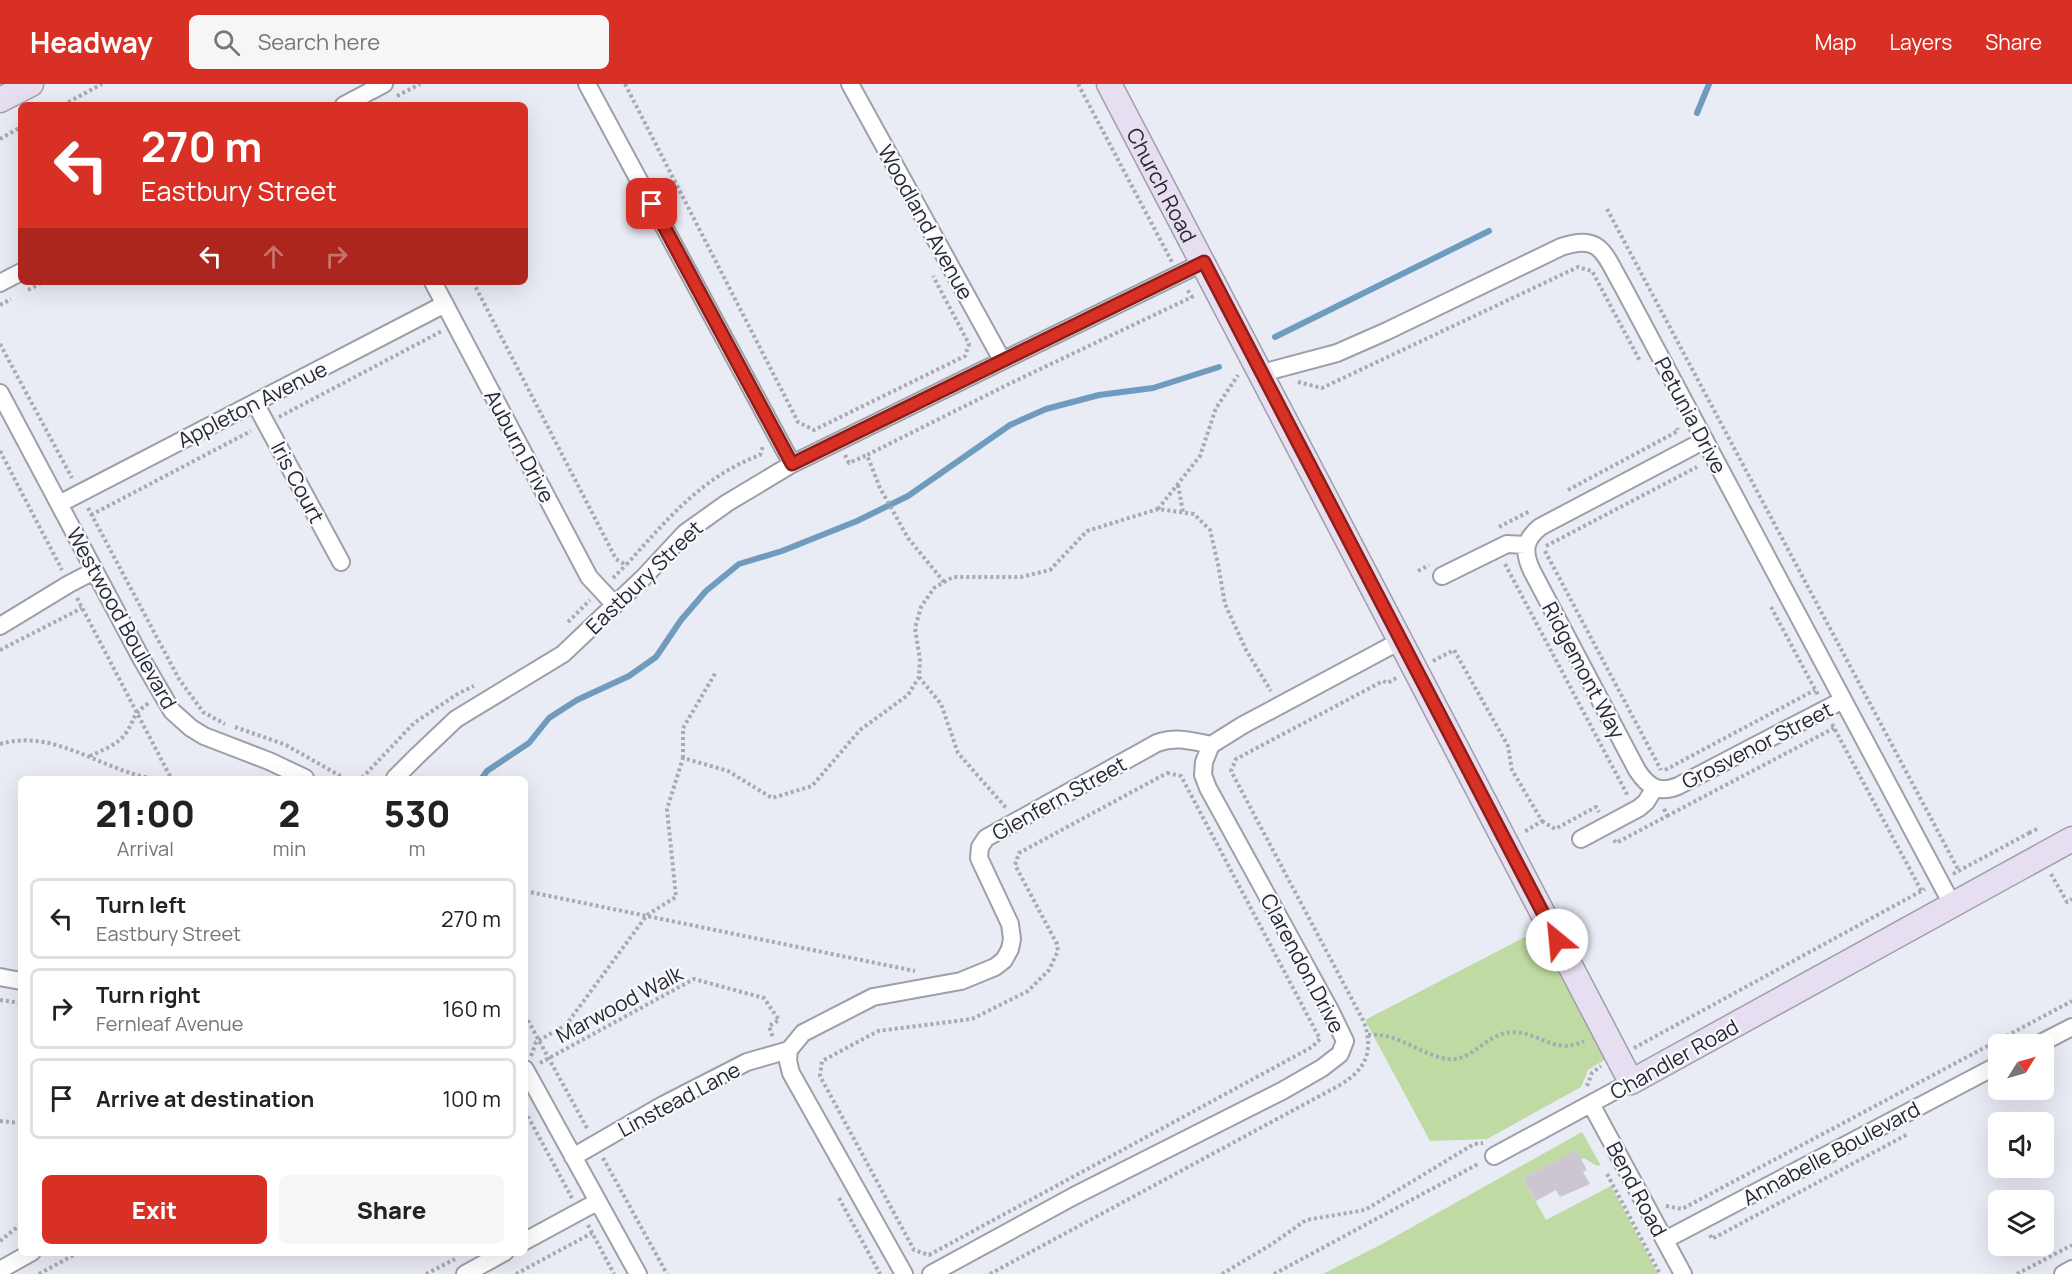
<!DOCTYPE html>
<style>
:root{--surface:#fff;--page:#f6f6f6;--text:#222;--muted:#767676;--line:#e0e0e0;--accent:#d93025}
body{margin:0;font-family:Manrope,sans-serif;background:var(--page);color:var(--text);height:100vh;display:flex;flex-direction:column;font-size:22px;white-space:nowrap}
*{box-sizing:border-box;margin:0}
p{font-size:20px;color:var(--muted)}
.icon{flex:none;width:33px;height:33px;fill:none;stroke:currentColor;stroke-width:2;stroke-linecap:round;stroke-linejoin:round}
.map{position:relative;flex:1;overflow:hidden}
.panel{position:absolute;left:18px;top:692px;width:510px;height:480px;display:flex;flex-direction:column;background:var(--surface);border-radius:9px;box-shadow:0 6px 24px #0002}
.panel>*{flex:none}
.top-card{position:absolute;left:18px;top:18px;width:510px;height:183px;border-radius:9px;box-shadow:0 6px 24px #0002;background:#d93025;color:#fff;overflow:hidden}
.needle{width:39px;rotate:53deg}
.fabs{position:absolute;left:1988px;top:950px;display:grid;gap:12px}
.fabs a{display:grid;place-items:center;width:66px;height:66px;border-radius:9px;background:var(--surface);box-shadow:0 6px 24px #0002;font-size:30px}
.pin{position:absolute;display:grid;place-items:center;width:51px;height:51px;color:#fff;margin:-26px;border-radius:12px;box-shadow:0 3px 9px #0006}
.me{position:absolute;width:66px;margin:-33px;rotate:332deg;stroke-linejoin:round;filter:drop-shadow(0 0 4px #0008)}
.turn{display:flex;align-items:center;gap:21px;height:126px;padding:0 24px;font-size:27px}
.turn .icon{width:78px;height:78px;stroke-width:2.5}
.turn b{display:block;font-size:42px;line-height:51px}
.lanes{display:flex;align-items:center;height:57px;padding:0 24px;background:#0003;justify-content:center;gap:30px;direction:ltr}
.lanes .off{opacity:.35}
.eta{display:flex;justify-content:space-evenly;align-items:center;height:102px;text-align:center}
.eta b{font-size:36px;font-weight:800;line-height:42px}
.button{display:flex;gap:12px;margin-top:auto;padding:12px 24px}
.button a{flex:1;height:69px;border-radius:9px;background:var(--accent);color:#fff;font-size:24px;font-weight:800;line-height:69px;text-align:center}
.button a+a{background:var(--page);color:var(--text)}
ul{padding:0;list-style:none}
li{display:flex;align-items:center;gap:18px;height:81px;margin:0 12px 9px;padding:0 12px;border:3px solid var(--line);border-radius:9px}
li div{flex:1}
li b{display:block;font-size:22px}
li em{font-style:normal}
header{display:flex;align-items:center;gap:36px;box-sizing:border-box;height:84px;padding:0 30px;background:var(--accent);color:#fff}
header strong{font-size:28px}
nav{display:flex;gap:33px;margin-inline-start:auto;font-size:21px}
.search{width:420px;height:54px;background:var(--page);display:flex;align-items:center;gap:15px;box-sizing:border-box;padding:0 21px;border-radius:9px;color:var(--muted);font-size:22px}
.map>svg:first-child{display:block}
.green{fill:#bfdaa2}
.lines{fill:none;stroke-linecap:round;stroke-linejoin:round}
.stream{stroke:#6f9bbe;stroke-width:6}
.building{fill:#cbc6cf}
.street-casing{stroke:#9ea0a9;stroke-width:20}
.secondary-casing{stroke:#9ea0a9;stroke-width:27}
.path{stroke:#a8aab2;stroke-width:4;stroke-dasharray:3 3;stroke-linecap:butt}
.street{stroke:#fff;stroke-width:16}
.secondary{stroke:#e8def2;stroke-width:24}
.route-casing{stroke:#8d1f18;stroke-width:15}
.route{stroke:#d93025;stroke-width:10}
.labels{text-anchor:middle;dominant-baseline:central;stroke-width:4.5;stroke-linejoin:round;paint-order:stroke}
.street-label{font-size:21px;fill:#27282c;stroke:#f7f9ff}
</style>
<header>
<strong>Headway</strong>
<div class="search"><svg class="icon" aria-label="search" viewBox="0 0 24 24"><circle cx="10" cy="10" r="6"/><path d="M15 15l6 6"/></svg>Search here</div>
<nav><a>Map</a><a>Layers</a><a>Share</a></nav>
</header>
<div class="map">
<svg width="2072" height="1190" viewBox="0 0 2072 1190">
<rect width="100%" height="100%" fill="#e9ebf5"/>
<path class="green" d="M1546,842L1613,971L1588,986L1581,1003L1487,1055L1430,1057L1365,936Z
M1582,1048L1601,1082L1595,1081L1584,1074L1581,1076L1576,1066L1523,1094L1546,1136L1611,1102L1658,1190H1323L1382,1160Z"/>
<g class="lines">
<path class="stream" d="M1697,29L1709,0
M1275,253L1489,147
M482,694L487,687L529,659L549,634L577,616L629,592L656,573L681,536L706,507L739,480L782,467L857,437L908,412L1010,341L1046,325L1099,311L1153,304L1219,283"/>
</g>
<path class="building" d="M1576,1066L1587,1086L1583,1088L1590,1100L1560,1113L1556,1106L1536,1117L1523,1094Z"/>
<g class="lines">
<g class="street-casing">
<path id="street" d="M587,0L792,380
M850,0L1002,276
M344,21L384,0
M433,198L589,493L615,521
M0,199L21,188
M1262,289L1337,269L1387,247L1561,163C1601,149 1604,170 1622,201L1953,822
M0,309L141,574L172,627L191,644L204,652L269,677L305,694
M255,319L341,478
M1705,356L1540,443C1524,456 1523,468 1532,487L1637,686C1648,703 1659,710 1678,702L1843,616
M59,420L445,220
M1442,492L1507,460L1526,461
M0,542L69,500L94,487
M395,694L417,672L456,635L563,570L644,493L685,449L727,419L792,380L1204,178
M1581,755L1639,724L1646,718L1654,705
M0,893L21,897
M2039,960L2072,943
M525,985L638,1190
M1591,1020L1683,1190
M1494,1072L1631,998
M573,1073L663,1021L747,978L789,966
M1665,1156L1998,981
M525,1157L597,1118
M0,1186L32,1168
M465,1190L505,1168
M904,1190L791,989L788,977L789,966L803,949L873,913L961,897L995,883L1004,876L1010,865L1012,855L1010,840L979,774L980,763L986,754L1157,659C1176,652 1192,657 1211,661
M931,1190L1074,1112L1282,1007L1322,984L1340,970L1345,957L1331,928L1208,704L1203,691L1204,678L1211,661L1243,641L1400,557
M2063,1190L2072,1185"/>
</g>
<g class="secondary-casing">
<g id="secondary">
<path id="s1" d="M1109,0L1631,998L2072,755"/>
<path d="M0,16L31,0"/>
</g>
</g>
<path class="path" d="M625,0L798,338L814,346L965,272L969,260L933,192
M1078,0L1172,178
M397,12L420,0
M63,21L102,0
M0,55L21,43
M1607,125L1959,787
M473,198L616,475L626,481C667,436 701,393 760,371L763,362
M28,206L43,198
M0,221L11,215
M0,260L72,394
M1298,298L1322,304L1578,183L1592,187L1640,277
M279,333L442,247
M0,367L62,486
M845,371L849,379L867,371
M1178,401L1183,428
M1568,406L1678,347L1677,344
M88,424L179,595L203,628L225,640
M1158,425L1200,372L1216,324L1238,291
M91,431L251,347
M1499,443L1530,427
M1546,462L1697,383
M1545,467L1661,686
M1505,480L1628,712
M1418,487L1429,481
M613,494L626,481
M944,498L908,454L880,404L867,371L1015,297L1192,213L1187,205
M77,514L171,694
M1771,523L1818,611
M568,538L590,516
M0,566L82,524
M1433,577L1454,566L1508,662L1512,686L1542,737L1524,748
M919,593L941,620L958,669L1007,725
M1832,640L1922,808
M235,643L286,661L344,694
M0,660C53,644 100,685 150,694
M90,672C102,666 118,661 126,649C136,634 131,631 149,619
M683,674V644L716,588
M1665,686L1815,606
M1167,689L1181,692L1320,955L1312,963L929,1171L914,1166L820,992L822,977L878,947L972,935L1028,907L1049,886L1058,867L1057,860L1015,781L1019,769Z
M362,694L414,639L459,609L474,602
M1667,732L1834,644
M1542,737L1555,745L1596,723L1599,728
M2029,749L2039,744
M1614,756L1616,759L1667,732L1663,722
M1953,790L2029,749
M2051,790L2067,818L2072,815
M525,807L915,887
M0,916L21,919
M525,931L588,1046
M1368,951C1397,948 1419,970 1447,975C1470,978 1484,954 1505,949C1536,943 1553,973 1584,957
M1634,964L1925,805
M531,972L536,958L566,941L647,831L676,813L667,725L683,674L728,687L772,714L812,702L860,646L908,611L919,593L920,576L915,544L921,523L934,504L953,493H1021L1050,486L1087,447L1158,425L1194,430L1210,446L1218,480L1225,520L1246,566L1271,607
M540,979L694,895L764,914L779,936L769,942L773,954
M1587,1002L1592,989L1601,982
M525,1027L572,1114
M0,1037L21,1039
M603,1074L667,1190
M1607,1090L1660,1190
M839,1114L880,1190
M1666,1122L1682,1125L2072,917
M588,1141L614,1190
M1710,1151L1712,1155L1908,1050
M0,1157L21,1140
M39,1190L79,1168
M426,1190L455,1175
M516,1190L592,1149
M990,1190L1340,1001C1366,985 1374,968 1364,938L1231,687L1236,675L1383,597L1388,599L1396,594
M1222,1190L1272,1160L1306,1136L1365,1126L1474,1060L1483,1059
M1274,1190L1480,1079
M2017,1190L2072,1161"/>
<use href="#street" class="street"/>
<use href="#secondary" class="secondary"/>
</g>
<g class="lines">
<g class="route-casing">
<path id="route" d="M652,120L792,380L1204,178L1557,856"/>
</g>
<use href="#route" class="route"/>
</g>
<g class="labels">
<g class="street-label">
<text stroke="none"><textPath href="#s1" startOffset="114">Church Road</textPath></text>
<text transform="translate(926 138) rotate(61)">Woodland Avenue</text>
<text transform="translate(252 320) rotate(-27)">Appleton Avenue</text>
<text transform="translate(1691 331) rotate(62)">Petunia Drive</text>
<text transform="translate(520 362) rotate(62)">Auburn Drive</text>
<text transform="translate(298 398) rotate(62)">Iris Court</text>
<text transform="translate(644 493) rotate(-44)">Eastbury Street</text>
<text transform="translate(122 534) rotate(61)">Westwood Boulevard</text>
<text transform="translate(1584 586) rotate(62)">Ridgemont Way</text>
<text transform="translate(1757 661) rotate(-27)">Grosvenor Street</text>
<text transform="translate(1059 714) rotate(-29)">Glenfern Street</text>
<text transform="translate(1303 879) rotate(62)">Clarendon Drive</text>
<text transform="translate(619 920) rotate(-28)">Marwood Walk</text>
<text transform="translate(1674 975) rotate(-29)">Chandler Road</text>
<text transform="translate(679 1015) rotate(-28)">Linstead Lane</text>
<text transform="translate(1831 1069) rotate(-28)">Annabelle Boulevard</text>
<text transform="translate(1637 1105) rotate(62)">Bend Road</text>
</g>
</g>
</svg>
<div class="fabs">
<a><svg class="needle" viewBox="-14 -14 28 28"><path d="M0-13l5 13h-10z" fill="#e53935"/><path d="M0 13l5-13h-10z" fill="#767676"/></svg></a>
<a><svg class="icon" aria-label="sound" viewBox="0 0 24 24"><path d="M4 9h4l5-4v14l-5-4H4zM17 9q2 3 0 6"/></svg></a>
<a><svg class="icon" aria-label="layers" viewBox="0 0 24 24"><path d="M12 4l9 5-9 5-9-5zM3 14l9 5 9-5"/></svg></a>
</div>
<div class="pin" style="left:652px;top:120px;background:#d93025"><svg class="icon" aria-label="arrive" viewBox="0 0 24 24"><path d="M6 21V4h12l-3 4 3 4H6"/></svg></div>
<svg class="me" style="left:1557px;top:856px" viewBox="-20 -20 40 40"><circle r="19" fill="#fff"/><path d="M0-13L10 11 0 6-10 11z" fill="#d93025"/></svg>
<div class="top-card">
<div class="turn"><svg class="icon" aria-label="left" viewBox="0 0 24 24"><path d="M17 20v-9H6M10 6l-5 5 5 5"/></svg><div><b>270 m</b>Eastbury Street</div></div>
<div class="lanes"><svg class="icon" aria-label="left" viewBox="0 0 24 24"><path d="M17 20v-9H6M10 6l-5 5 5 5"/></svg><svg class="icon off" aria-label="ahead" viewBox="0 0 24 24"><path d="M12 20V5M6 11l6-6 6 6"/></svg><svg class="icon off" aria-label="right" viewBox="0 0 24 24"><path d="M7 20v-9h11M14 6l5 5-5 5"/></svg></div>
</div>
<section class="panel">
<div class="eta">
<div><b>21:00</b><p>Arrival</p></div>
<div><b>2</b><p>min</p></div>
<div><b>530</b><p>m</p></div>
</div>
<ul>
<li><svg class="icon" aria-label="left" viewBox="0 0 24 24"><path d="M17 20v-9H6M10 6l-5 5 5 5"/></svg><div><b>Turn left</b><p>Eastbury Street</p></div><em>270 m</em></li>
<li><svg class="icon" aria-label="right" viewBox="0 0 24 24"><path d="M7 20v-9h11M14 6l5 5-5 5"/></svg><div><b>Turn right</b><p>Fernleaf Avenue</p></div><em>160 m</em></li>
<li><svg class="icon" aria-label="arrive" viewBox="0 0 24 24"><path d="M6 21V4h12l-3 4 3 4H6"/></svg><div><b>Arrive at destination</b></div><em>100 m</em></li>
</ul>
<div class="button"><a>Exit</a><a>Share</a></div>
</section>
</div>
